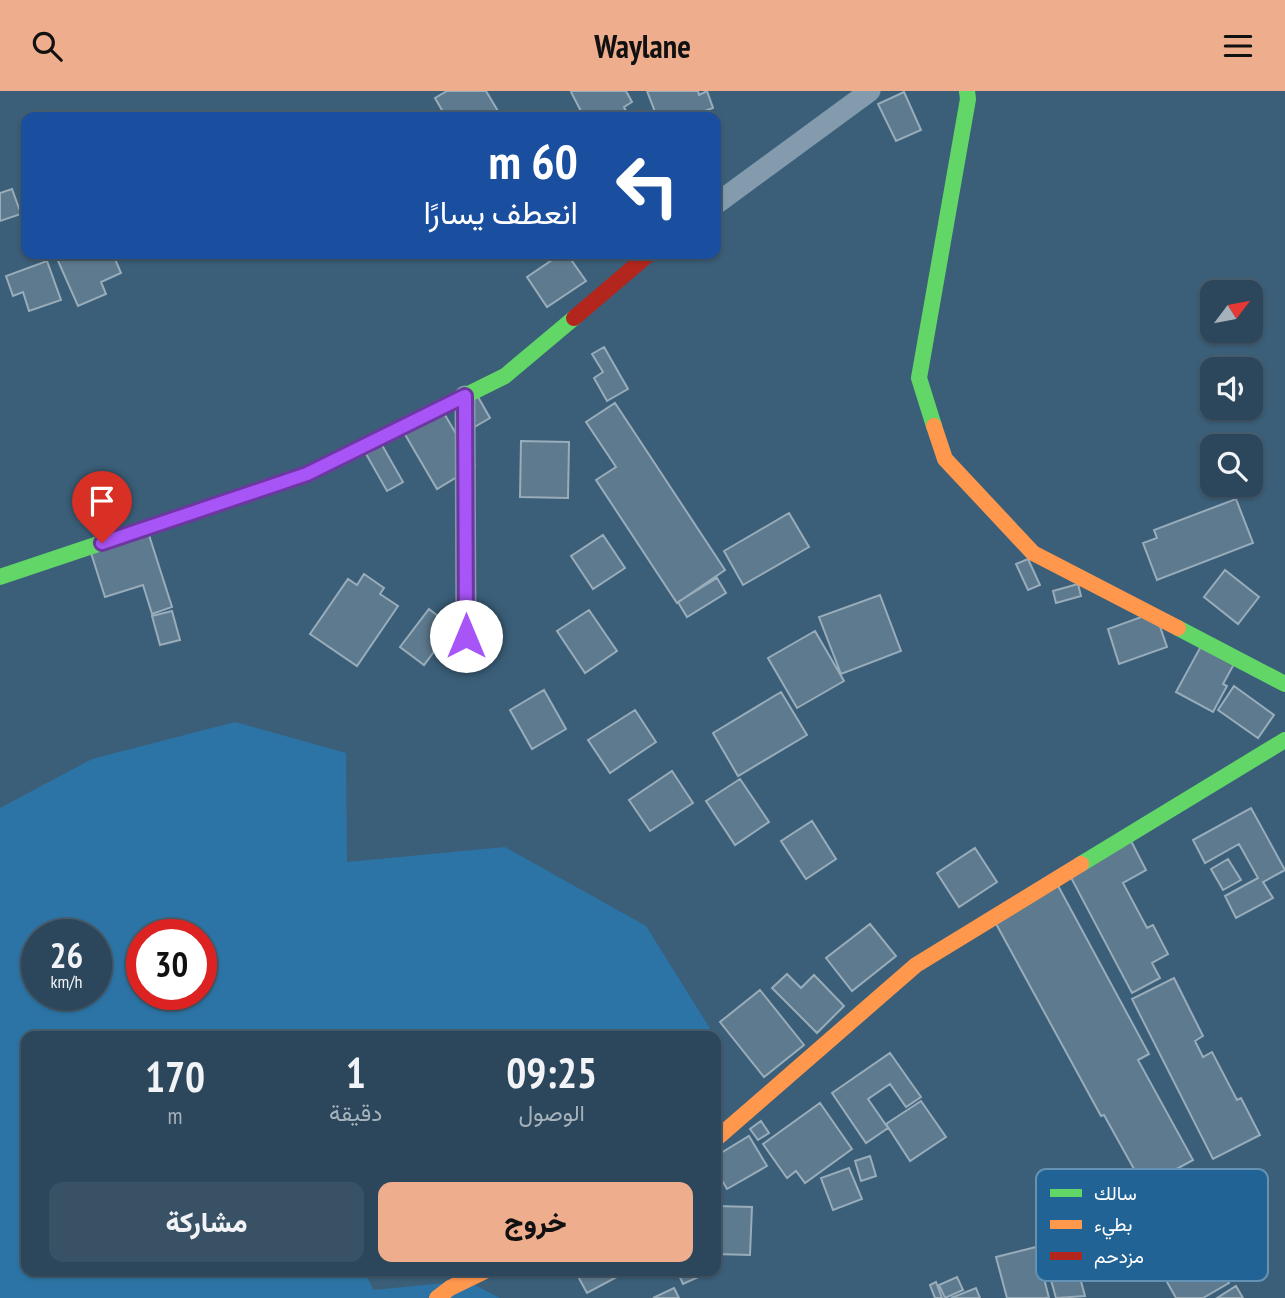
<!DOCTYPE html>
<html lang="ar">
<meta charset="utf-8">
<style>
:root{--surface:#2c475b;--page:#385164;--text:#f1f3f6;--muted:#a6b2bb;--line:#485f71;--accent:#eead8d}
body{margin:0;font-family:"PT Sans Narrow",Vazirmatn,sans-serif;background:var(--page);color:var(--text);direction:rtl;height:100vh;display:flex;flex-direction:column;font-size:26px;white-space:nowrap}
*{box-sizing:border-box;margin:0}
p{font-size:23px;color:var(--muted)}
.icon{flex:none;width:38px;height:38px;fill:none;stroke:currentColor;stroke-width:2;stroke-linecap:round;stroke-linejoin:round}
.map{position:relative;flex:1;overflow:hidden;direction:ltr}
.panel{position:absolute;left:21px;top:940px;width:700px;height:245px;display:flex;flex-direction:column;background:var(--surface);border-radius:14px;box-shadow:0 2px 5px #0004,0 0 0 2px var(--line);direction:rtl}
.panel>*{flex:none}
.hud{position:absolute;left:21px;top:21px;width:700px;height:147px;border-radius:14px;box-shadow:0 2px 5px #0004,0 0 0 2px var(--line);direction:rtl;background:#1a4fa0;color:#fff;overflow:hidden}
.needle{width:46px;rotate:58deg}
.fabs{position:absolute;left:1200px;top:189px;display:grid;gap:14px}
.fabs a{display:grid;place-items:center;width:63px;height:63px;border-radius:14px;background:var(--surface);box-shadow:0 2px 5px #0004,0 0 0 2px var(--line);font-size:35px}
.speed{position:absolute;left:21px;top:828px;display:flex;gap:14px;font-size:35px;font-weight:700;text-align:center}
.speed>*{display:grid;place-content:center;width:91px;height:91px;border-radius:50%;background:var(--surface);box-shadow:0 2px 5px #0004,0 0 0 2px var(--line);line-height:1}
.speed small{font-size:18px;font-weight:400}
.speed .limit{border:10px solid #d22;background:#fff;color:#111}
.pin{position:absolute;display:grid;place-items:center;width:60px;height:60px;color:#fff;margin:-72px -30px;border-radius:50% 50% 50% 0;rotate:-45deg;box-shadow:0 0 7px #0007}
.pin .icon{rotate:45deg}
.me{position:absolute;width:77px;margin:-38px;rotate:0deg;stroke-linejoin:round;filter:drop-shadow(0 0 5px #0008)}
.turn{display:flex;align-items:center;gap:24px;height:147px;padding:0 28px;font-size:32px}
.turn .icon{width:91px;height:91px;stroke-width:2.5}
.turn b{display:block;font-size:49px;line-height:60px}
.eta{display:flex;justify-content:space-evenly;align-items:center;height:119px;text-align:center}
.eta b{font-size:42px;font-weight:800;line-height:49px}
.button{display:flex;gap:14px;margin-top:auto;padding:14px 28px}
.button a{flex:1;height:80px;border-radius:14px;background:var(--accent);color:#111;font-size:28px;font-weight:800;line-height:80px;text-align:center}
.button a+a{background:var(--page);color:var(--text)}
header{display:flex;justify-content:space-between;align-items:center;height:91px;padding:0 28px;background:var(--accent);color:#111;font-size:32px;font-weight:800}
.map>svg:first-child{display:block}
.green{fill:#2c74a5;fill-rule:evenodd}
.building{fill:#5e7a8e;stroke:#98acba;stroke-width:2}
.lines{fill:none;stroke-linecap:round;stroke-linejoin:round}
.street{stroke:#839bac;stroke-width:21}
.fast{stroke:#63d668;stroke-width:16}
.slow{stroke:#ff974d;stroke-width:16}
.jam{stroke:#b3261e;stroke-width:16}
.route-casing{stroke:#6d37a1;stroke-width:18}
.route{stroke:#a855f7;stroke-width:12}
.key{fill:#206394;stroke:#6392b4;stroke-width:2}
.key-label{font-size:19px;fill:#fff}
</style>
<header><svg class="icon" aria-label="menu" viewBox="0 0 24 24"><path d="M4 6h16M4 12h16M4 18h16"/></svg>Waylane<svg class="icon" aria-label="search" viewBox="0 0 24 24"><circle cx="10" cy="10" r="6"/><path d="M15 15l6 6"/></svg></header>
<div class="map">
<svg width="1285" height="1207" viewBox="0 0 1285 1207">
<rect width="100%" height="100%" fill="#3b5f79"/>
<path class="green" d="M235,631L346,662L347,771L505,756L646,835L714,944L26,945V1180H365L373,1199L467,1190L500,1207H0V717L92,668ZM37,844H96V903H37ZM142,844H201V903H142Z"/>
<path class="building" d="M447,0H486L498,20L487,26H446L435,7Z
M573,0H626L632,11L624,16L629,26H584L571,1Z
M647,0H698L699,4L707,0L713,17L689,26H657Z
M904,1L921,39L896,50L878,13Z
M12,98L21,123L0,130V102Z
M55,163H113L121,182L101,191L106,203L78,215Z
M561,163H567L586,190L547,216L527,186Z
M47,170L61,209L29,220L23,201L13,205L6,185Z
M604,256L628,298L607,310L594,287L603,281L592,263Z
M473,297L490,327L471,338Z
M615,312L725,479L677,512L596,389L616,376L586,331Z
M445,324L475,375L437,398L400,335Z
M521,350L569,351L568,407L520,406Z
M382,354L403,391L387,400L366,363Z
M1236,408L1253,452L1157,489L1143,452L1157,447L1154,439Z
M789,422L809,456L743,494L724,460Z
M149,444L172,516L152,523L143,494L105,506L91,462Z
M603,444L625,477L593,498L571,465Z
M1028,468L1040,494L1028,499L1016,473Z
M1225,479L1259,506L1238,533L1204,506Z
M364,483L384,497L380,503L398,515L357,575L310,543L348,488L357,494Z
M717,487L726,502L687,526L678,511Z
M1078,493L1081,505L1056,512L1053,500Z
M880,504L901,560L841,583L819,526Z
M429,518L470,550L457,567L439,554L424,574L400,556Z
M589,519L617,560L585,582L557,540Z
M172,520L180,549L160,554L152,525Z
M1155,521L1167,556L1119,573L1108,538Z
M815,540L844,590L797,617L768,567Z
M1206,546L1239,564L1223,593L1227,595L1213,621L1176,601Z
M1234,595L1274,624L1258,647L1218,619Z
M544,599L566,638L532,658L510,619Z
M781,601L807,644L738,685L713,642Z
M635,619L656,651L610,682L588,649Z
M672,680L693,712L650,740L629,709Z
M740,688L769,731L735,754L706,710Z
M1251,717L1285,779L1263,791L1273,807L1236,827L1225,805L1258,787L1239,753L1205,772L1193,749Z
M812,730L836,768L806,788L781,750Z
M1129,746L1146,779L1123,792L1147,837L1153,834L1168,863L1152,872L1160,887L1132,902L1067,779Z
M975,757L997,791L959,816L937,782Z
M1228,768L1241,789L1223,799L1211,778Z
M1056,791L1149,963L1138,969L1193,1069L1144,1096L1104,1024L1101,1025L994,829Z
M870,833L896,865L852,900L826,867Z
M787,883L801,897L814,884L844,915L817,942L772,897Z
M1174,887L1203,945L1195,950L1203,966L1212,961L1237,1009L1241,1007L1260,1044L1213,1068L1132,908Z
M760,899L804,954L764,986L720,931Z
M890,962L921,1006L906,1016L890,993L868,1008L888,1037L866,1052L832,1002Z
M921,1010L946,1046L910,1070L886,1033Z
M820,1012L852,1058L805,1092L796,1080L787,1087L763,1053Z
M761,1030L769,1042L758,1049L750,1038Z
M749,1045L767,1075L727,1098L716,1079V1065Z
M870,1065L876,1085L861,1090L855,1070Z
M849,1077L862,1108L833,1119L821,1087Z
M716,1115L752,1116L750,1164L716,1163Z
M1199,1139L1229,1192L1203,1207H1176L1153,1166Z
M1036,1156L1049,1207H1007L996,1166Z
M1072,1157L1085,1205L1056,1207L1044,1164Z
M575,1180H628L587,1202Z
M677,1180H701L703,1184L683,1193Z
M957,1186L963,1199L945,1207L939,1194Z
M936,1191L942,1207H935L930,1194Z
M1236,1195L1243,1207H1217Z
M674,1197L679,1207H653Z
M976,1197L980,1207H951Z"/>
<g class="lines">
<path class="street" d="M716,113L870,0
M465,305L466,545"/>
<path class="fast" d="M934,335L919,287L968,8L967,0
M0,486L307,383L505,285L574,227
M1178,537L1285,593
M1081,773L1285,649"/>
<path class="slow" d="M934,335L945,368L1033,462L1178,537
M716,1048L916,874L1081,773
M437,1207L450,1197L485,1180"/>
<path class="jam" d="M574,227L649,163"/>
</g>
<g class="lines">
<g class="route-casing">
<path id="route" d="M102,452L307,383L465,305L466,545"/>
</g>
<use href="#route" class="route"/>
</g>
<rect x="1036" y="1078" width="232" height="112" rx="10" class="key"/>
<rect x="1050" y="1098" width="32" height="8" fill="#63d668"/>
<rect x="1050" y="1129" width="32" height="9" fill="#ff974d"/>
<rect x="1050" y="1161" width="32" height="8" fill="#b3261e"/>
<g class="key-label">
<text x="1094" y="1109">سالك</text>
<text x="1094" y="1140">بطيء</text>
<text x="1094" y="1172">مزدحم</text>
</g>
</svg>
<div class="fabs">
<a><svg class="needle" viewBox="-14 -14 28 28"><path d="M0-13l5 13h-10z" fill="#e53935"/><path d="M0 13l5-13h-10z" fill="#a6b2bb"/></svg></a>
<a><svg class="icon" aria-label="sound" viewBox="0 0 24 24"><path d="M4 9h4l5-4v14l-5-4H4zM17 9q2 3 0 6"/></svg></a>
<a><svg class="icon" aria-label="search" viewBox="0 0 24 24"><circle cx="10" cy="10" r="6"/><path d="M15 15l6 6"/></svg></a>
</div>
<div class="speed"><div>26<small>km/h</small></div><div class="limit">30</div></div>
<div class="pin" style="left:102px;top:452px;background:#d93025"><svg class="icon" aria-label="arrive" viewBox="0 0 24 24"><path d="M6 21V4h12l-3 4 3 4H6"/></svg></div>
<svg class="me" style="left:466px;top:545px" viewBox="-20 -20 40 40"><circle r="19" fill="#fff"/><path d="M0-13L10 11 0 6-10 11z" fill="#a855f7"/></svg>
<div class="hud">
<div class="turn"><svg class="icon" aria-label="left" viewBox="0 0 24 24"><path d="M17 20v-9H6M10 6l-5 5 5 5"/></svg><div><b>60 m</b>انعطف يسارًا</div></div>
</div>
<section class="panel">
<div class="eta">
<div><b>09:25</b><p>الوصول</p></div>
<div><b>1</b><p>دقيقة</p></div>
<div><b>170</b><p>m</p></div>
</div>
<div class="button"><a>خروج</a><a>مشاركة</a></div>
</section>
</div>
